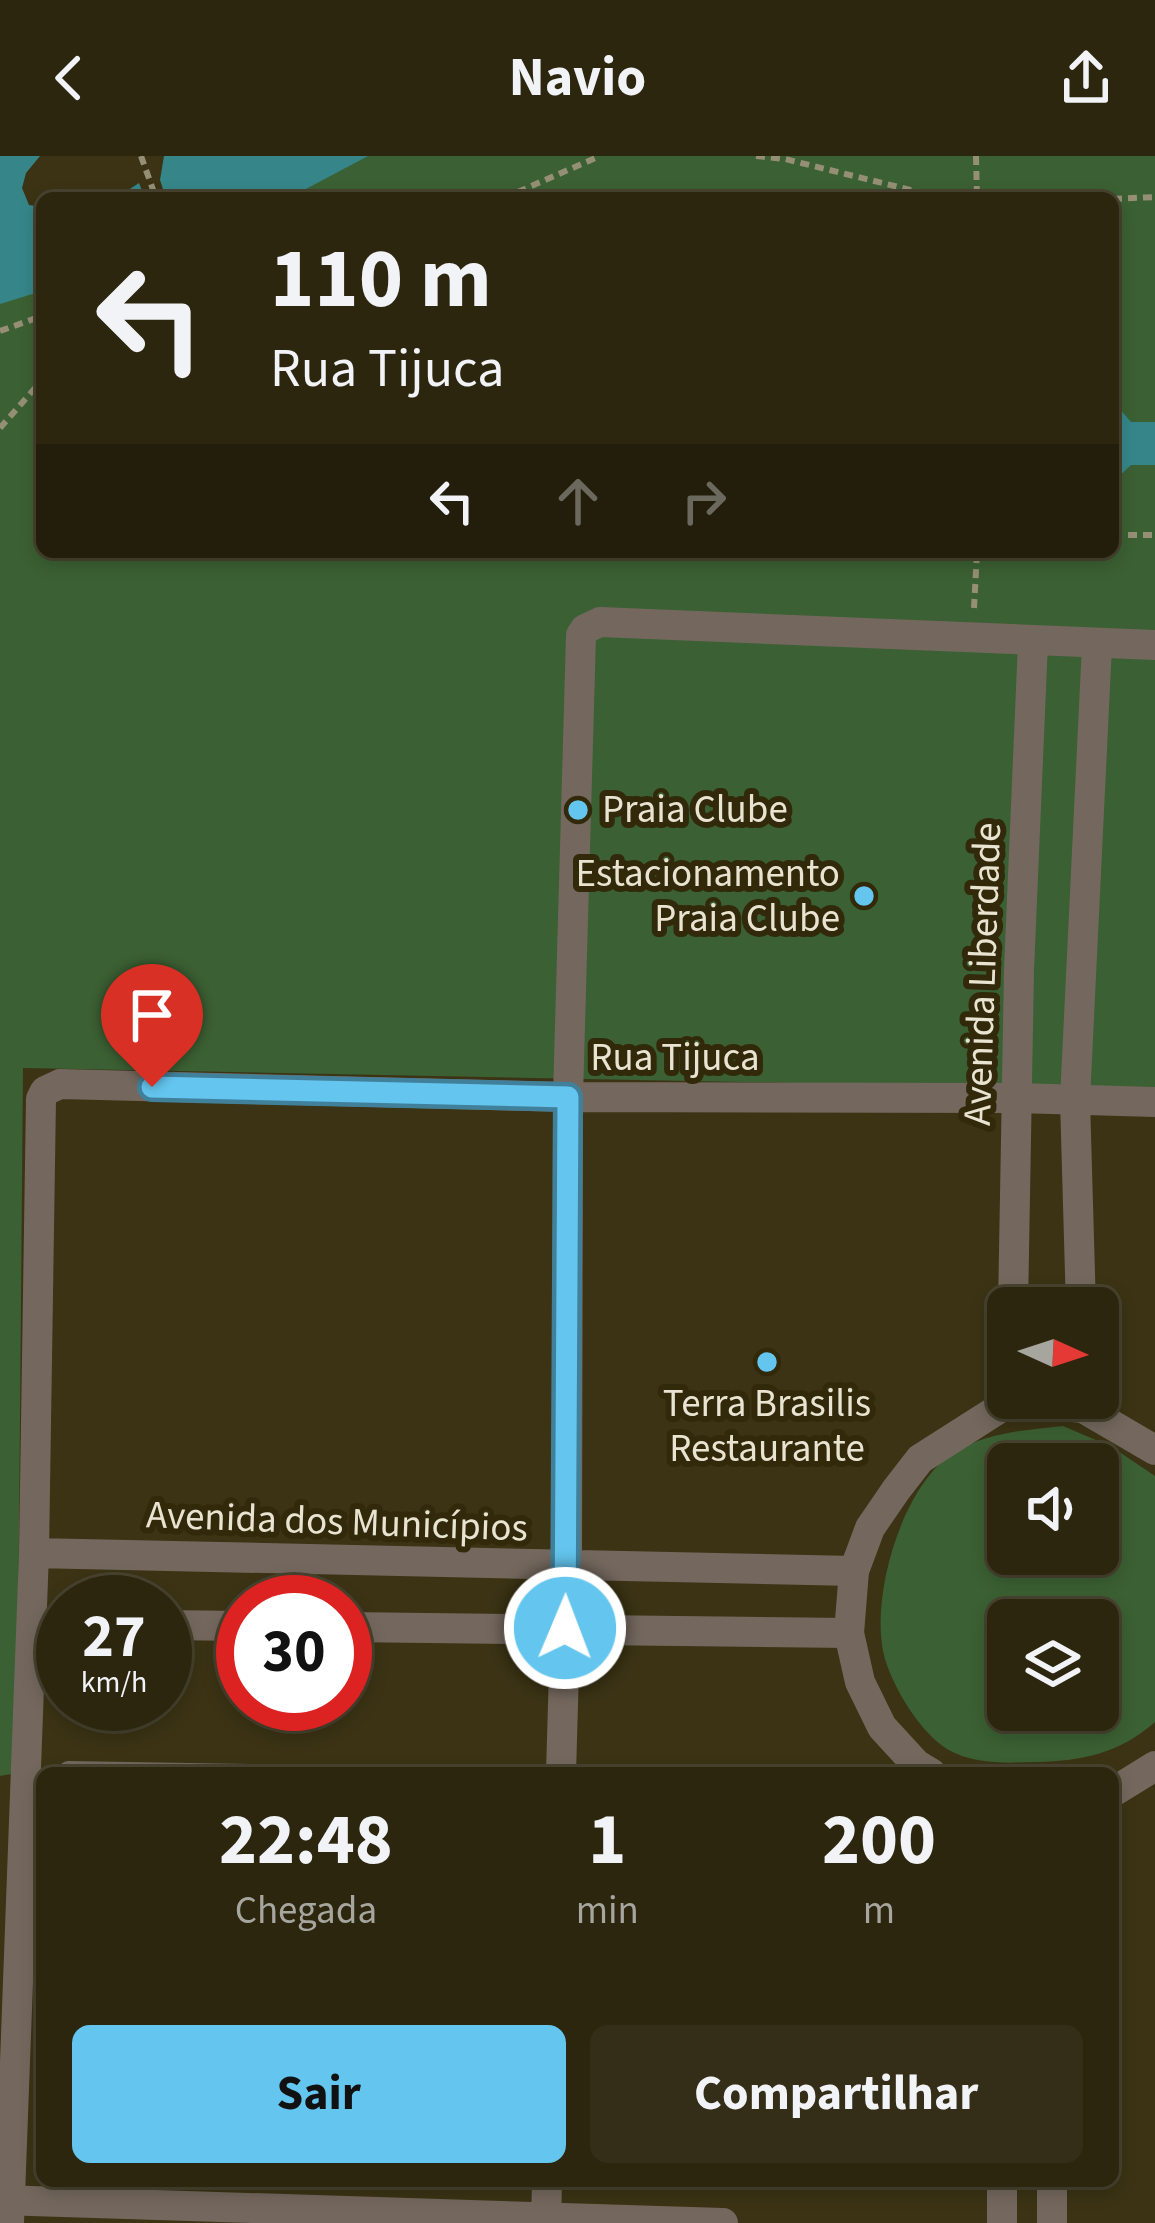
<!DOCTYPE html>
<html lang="pt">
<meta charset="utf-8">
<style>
:root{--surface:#2c260f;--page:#342e18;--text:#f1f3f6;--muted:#a6a59e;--line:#48432f;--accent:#64c5ee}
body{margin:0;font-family:"Source Sans 3",sans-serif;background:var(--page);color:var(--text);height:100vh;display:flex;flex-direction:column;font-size:45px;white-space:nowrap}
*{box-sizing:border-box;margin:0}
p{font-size:39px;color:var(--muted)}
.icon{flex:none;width:66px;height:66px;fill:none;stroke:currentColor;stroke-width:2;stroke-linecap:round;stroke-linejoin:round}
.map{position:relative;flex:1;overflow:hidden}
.sheet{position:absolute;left:36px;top:1611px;width:1083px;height:420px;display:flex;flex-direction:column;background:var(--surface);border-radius:18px;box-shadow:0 6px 18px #0003,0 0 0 3px var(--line)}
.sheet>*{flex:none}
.banner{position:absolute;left:36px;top:36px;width:1083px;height:366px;border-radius:18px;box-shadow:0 6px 18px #0003,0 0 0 3px var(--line);background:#2c260f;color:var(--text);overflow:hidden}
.needle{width:78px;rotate:93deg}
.buttons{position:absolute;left:987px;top:1131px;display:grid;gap:24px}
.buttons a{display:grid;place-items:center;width:132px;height:132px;border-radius:18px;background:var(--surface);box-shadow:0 6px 18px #0003,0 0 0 3px var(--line);font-size:60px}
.speed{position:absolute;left:36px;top:1419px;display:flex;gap:24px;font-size:60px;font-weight:700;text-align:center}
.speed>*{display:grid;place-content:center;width:156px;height:156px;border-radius:50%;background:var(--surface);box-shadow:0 6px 18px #0003,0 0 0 3px var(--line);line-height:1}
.speed small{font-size:30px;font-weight:400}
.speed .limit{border:18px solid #d22;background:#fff;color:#111}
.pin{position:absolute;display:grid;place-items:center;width:102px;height:102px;color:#fff;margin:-123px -51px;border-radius:50% 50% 50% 0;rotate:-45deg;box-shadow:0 0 12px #0007}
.pin .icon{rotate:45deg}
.me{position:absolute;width:132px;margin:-66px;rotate:1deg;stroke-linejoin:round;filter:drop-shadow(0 0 9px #0008)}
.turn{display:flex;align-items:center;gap:42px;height:252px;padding:0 36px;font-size:54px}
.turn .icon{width:156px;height:156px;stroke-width:2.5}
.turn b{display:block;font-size:84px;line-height:102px}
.lanes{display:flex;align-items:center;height:114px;padding:0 36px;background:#0003;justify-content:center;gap:60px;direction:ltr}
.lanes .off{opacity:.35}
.eta{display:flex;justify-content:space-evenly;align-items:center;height:204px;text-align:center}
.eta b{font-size:72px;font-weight:700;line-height:84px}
.button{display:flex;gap:24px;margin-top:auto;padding:24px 36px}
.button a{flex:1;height:138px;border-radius:18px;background:var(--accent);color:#111;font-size:48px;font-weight:700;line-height:138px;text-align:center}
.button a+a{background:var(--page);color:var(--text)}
header{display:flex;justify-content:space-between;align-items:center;height:156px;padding:0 36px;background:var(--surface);font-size:54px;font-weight:700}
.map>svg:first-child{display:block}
.green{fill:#3b6033;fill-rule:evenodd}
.water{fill:#368689}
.pier{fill:#3b3314}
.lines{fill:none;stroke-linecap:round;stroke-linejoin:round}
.path{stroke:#958f76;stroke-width:6;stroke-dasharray:9 6;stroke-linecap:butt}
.service{stroke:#74685e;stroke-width:18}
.minor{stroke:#74685e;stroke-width:30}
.tertiary{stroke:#74685e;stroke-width:30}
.route-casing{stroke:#41809b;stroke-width:30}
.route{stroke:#64c5ee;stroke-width:21}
.poi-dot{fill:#64c5ee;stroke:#312909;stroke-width:4.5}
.labels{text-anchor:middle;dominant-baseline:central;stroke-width:12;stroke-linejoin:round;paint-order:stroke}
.poi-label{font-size:39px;fill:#e9e4d2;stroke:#312909;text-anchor:start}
.street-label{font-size:39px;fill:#e9e4d2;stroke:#312909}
</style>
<header><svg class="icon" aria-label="back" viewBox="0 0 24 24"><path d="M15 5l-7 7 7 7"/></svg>Navio<svg class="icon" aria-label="share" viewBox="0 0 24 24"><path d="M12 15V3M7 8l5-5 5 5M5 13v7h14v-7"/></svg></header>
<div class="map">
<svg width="1155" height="2067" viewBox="0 0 1155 2067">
<rect width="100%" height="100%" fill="#3b3314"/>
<path class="green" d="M0,0H1155V934L23,912L17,1617L0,1620ZM42,42H1113V396H42Z
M1063,1270L1112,1291L1155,1320V1566C1120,1597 1083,1605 1037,1606C1007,1607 974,1609 947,1593C920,1576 894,1533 885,1503C868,1445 902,1327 956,1295C989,1276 1027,1274 1063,1270ZM1008,1308H1098V1398H1008ZM1008,1464H1098V1554H1008Z"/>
<path class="water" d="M0,0H368L289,42H42V135L0,148Z
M1113,245L1131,266H1155V309H1131L1113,326Z"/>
<path class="pier" d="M40,0H164L160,24L166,42H145L139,27L116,42H42V51L29,49L22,32L26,17Z"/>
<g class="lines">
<path class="path" d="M141,0L156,42
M756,0L785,3L943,42
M976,0L977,42
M504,42L600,0
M1113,43L1155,41
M0,175L42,160
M0,272L42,224
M1113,379H1155
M974,452L977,396"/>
<path class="service" d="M68,1614L250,1617"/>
<path class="minor" d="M34,1397L854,1415
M296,1446L297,1404
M32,1467H63
M165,1469L243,1470
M345,1471L849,1477
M561,1617L567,1411L568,941L581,479L585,473L600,466L1155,489
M9,2067L34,1397L41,943L45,935L60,928L568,941L1017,942L1155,946
M546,2067L547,2025"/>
<path class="tertiary" d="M1013,1152L1019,814L1033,486
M1081,1152L1075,944L1097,489
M931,1617L916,1608L882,1571L860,1526L849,1477L854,1415L870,1372L896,1334L920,1303L1011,1245L1083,1252L1155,1294
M1113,1636L1155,1610
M0,2044L723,2067
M1002,2067V2025
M1052,2067V2025"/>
</g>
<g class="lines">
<g class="route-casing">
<path id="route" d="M152,931L568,941L565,1472"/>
</g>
<use href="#route" class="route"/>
</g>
<g class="poi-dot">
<circle cx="578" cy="654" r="12"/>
<circle cx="864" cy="740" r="12"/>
<circle cx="767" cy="1206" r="12"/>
</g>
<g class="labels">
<g class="poi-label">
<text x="602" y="654">Praia Clube</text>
<text x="840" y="718" text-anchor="end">Estacionamento<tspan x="840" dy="45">Praia Clube</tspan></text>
<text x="767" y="1248" text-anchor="middle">Terra Brasilis<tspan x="767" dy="45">Restaurante</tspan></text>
</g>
<g class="street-label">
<text transform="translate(983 818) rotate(-88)">Avenida Liberdade</text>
<text x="675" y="902">Rua Tijuca</text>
<text transform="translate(337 1366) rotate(2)">Avenida dos Municípios</text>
</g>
</g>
</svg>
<div class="buttons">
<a><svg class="needle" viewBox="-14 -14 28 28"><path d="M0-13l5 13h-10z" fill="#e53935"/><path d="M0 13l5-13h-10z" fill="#a6a59e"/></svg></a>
<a><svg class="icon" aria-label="sound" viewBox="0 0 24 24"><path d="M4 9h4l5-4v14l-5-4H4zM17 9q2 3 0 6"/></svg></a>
<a><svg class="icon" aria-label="layers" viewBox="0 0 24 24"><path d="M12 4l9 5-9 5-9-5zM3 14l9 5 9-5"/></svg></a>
</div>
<div class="speed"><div>27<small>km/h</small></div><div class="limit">30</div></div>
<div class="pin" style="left:152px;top:931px;background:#d93025"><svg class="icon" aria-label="arrive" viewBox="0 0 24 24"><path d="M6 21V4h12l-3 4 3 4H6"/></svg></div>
<svg class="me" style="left:565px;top:1472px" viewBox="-20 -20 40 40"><circle r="17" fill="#64c5ee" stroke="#fff" stroke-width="3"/><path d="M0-11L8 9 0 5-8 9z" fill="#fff"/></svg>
<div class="banner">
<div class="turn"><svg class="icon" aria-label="left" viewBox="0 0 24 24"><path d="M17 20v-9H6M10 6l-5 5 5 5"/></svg><div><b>110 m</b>Rua Tijuca</div></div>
<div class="lanes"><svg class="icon" aria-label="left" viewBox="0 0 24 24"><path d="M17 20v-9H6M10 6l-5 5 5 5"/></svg><svg class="icon off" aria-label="ahead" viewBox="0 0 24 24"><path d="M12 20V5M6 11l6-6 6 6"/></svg><svg class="icon off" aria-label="right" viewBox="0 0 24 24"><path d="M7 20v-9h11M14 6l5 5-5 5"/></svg></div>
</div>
<section class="sheet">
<div class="eta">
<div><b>22:48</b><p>Chegada</p></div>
<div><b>1</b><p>min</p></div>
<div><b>200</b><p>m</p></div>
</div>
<div class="button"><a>Sair</a><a>Compartilhar</a></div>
</section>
</div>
